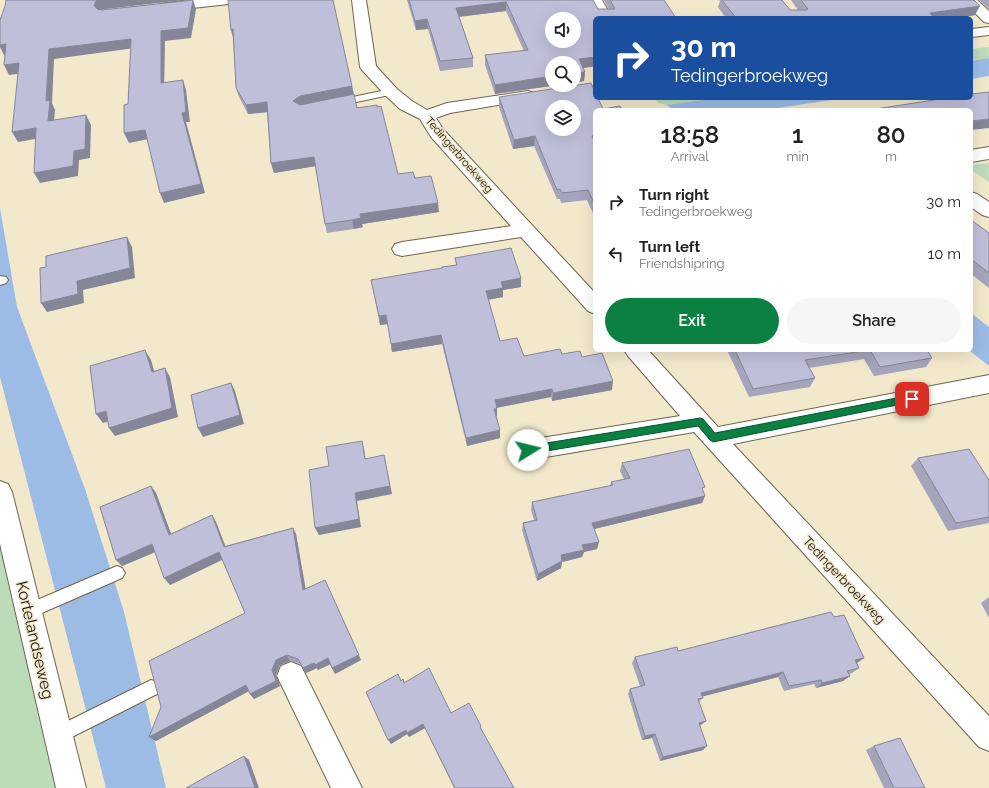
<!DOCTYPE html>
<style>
:root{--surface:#fff;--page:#f6f6f6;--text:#222;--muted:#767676;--accent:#0b8043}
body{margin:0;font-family:Raleway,sans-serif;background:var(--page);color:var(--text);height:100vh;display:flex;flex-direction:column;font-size:15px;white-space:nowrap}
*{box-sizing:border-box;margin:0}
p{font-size:13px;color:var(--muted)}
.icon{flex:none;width:22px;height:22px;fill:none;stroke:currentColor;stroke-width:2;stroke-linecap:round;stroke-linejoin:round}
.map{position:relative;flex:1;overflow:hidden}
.panel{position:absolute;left:593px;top:108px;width:380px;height:244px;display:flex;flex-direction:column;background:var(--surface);border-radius:6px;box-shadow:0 4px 16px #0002}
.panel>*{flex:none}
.banner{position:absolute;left:593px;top:16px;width:380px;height:84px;border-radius:6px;box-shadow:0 4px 16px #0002;background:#1a4fa0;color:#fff;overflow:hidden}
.fabs{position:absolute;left:545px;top:12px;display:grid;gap:8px}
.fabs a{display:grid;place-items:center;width:36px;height:36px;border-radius:50%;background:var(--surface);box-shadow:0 4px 16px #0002;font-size:20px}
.pin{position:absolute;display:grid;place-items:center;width:34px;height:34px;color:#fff;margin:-17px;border-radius:8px;box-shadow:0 2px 6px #0006}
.me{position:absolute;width:44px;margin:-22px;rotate:81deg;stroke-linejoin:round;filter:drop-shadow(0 0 3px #0008)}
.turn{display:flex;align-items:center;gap:14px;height:84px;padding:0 12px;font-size:18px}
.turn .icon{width:52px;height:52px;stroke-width:2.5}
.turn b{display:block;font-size:28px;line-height:34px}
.eta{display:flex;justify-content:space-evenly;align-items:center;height:68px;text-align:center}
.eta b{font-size:24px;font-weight:600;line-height:28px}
.cta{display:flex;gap:8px;margin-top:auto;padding:8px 12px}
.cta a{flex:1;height:46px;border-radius:24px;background:var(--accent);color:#fff;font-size:16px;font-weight:600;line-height:46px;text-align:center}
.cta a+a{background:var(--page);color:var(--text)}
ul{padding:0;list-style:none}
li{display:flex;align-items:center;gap:12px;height:52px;padding:0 12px}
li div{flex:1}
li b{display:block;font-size:15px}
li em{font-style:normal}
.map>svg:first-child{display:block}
.green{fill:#bcdcb9}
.water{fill:#9cbce5}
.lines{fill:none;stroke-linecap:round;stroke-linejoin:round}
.service-casing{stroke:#6f654e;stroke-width:2}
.minor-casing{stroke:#6f654e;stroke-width:2}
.service{fill:#fff;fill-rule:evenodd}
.minor{fill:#fff;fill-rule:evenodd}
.wall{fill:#a4a4bb}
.shaded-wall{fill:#868699}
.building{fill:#bfbfda;stroke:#868699;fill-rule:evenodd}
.route{fill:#0b8043;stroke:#07532c}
.labels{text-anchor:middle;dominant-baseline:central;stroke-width:3;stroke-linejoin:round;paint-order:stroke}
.far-street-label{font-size:11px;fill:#19160c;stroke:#f2e8cc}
.street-label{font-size:13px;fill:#19160c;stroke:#f2e8cc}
.near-street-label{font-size:16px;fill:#19160c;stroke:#f2e8cc}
</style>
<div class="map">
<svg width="989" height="788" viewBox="0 0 989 788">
<rect width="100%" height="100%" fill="#f2e8cc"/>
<path class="green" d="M989,47V58L971,61V49Z
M653,98H718L667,105L659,103Z
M989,163V182L971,170V165Z
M0,522L66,788H0Z"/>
<path class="water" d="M989,58V76L971,79V61Z
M718,98H845L765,110H673L667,105Z
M0,208L17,307L85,489L124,612L166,788H106L0,377Z
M971,313L989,327V366L969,350H971Z"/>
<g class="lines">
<g class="service-casing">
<path id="service" d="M391,89L394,90L396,92L394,94L338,106L333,103L338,100Z
M0,276L6,277L8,280L6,283L0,285Z
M117,566L122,568L125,573L122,578L28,619L23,616L20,611L23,606Z
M151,680L157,682L159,688L157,694L64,741L58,743L52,741L50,735L52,729Z"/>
</g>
<g class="minor-casing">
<path id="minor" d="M190,0H236L234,3L229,4L165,11L160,10L158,7L160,4Z
M352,0H366L376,66L397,89L412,101L427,110L447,103L528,91L534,93L536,96L534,99L450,113L436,118L443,129L595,293V314L588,311L521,237L402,256L395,254L392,249L395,244L402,242L511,226L431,137L420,119L400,109L385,95L362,70L360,67Z
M588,0H602L612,18H598Z
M962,0H977L989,11V23L984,22Z
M989,27V35L971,37V29Z
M989,147V159L971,162V150Z
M971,192L977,194L989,202V217L982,215L971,207Z
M624,350H648L718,427L989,375V393L733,444L989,716V751L979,747L694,432L528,460L520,457L516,450L520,443L528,440L680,416L628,356Z
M0,481L8,484L12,492L86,788H56L0,544Z
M291,662L301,666L362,788H331L277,676L281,666Z"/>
</g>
<use href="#service" class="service"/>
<use href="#minor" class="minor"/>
</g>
<path class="wall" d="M407,0H593L598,9H609L604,0H664L595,18V66L583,68L585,72L584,81L495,94L485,65V55L524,51L506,11L459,17L473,58V67L440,71L428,29L416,30Z
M719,0H782L790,10H798L791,0H974L975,15L957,18H726L718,7L720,1Z
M979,0H989V9Z
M231,30L352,86L357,108L398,174L415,178L439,212L362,224L363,227L354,229L327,233L325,224L316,166L274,173L271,163L267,112L248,114L239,97L236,88L233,38Z
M499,97L595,110V218L587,200L561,203L560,199H557L534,146L513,149L499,107Z
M971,220L989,233V288L971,274Z
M455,258L521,287L503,290V297L488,300L500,341L524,356L562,354L582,357L612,390L552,401L551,397L497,408V416H496L500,430V438L467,446L442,344L392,352L388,324L380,325L371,280L442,269L456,265Z
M727,350H927L932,358L926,367L874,376L864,359L809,368L815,378L810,387L749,397Z
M918,458L989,480V523L948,531L911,466Z
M622,463L703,491L705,496L702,503L594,529L599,542L597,549L584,552L582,557L562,562L561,568L537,581L522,530L523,523L534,520L531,510L532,502L610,486L611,482L624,479L620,471Z
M151,486L156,493L171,534L212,515L216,522L225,546L293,528L296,534L305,589L361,660L335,674L330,664L318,670L317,668L306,673L301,664L290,661L280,665L276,675L280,686L254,699L250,694L249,691L156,741L149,737L245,613L222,559L170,585L155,552L122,566Z
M989,597V618L981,603Z
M834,617L864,658L857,663L859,668L852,673L849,674L850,676L843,681L816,688L814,684L784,691L778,677L703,696V698L699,702L701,725H700L703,750L660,761L652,738L642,740L628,694L630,689L640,686L632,663L635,657L678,651Z
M401,681L451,713L481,726V729L514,788H454L425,728L409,737L407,734L391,744Z
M874,746L925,788H884L866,750Z"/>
<path class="shaded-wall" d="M98,0H184L106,9L100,10L98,15L94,5L96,1Z
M193,0L196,9L191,38L165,41L164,93L161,83V31Z
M506,2V11L456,17V8Z
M980,6L975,15L957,18H928L930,13Z
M427,19L428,29L416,30L415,21Z
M233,29L234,39L231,30Z
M131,39L135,48L54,59L52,103L55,110L53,131L48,121L46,101L49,49Z
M6,44L11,54L4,55L0,47V45Z
M595,57V66L578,69L579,59Z
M19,63L24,73L9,75L4,65Z
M585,72L584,81L574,83V73Z
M552,76V85H558L495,94V85Z
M183,80L186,90L190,122H186L205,193L164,203L160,193L182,113Z
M352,86L354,95L296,111L293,101L300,96Z
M267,102L269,112L248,114L246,105Z
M86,115L91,125L90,158L79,160L78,176L40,183L34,173L74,151Z
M989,119V128L971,130V121Z
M36,128L41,138L18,142L12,132Z
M145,130L149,139L129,143L124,133Z
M595,135V145L592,136Z
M535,136L534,146L513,149L514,140Z
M314,157L316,166L274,173L271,163Z
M438,203L439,212L362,224L363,227L354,229L352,220L360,214Z
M127,237L132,247L135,278L83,290L84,303L47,312L41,303L77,281Z
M521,278V287L503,290V297L486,300V291L501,282Z
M386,315L388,324L380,325L379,316Z
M441,335L442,344L392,352L391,344Z
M145,350L151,360L157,381L152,372Z
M165,368L170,377L178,417L115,436L109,428Z
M613,381L612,390L552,401L553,393Z
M231,383L235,391L244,424L203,437L198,428Z
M552,389L551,397L495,408V400Z
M497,408V416L494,417V409Z
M106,411L113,420L103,423L96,414Z
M500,430V438L467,446L466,438Z
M362,441L364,449L367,467L365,459Z
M384,455L392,494L357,501L361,527L319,535L315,528L355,493Z
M151,486L156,493L174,542L169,535Z
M705,496L702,503L590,530L592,523Z
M212,515L216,522L228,553L224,547Z
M293,528L296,534L307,596L303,590Z
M599,542L597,549L584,552L582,557L562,562L561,568L537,581L538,574L561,555L582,545Z
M152,544L158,551L122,566L116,560Z
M219,552L224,559L170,585L164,578Z
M325,580L361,660L335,674L332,668Z
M287,655L290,661L280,665L276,675L280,686L254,699L250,694L272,670L276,660Z
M328,658L331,664L318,670L317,668L306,673L303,668L314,663Z
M864,658L857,663L848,666L855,660Z
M783,672L778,677L697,698L701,693Z
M850,676L843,681L816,688L822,683Z
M246,685L251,690L156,741L149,737Z
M706,721L701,725L695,727L699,723Z
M423,724L425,728L409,737L407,734L391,744L388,740L406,730Z
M655,734L652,738L642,740L645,736Z
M707,746L703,750L660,761L663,757Z
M244,756L249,760L259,788H255Z"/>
<path class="building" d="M6,0H98L96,1L94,5L97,9L102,10L193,0L188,28L161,31V83L183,80L186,112L182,113L201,184L160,193L145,130L124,133V105L128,104L131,39L49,49L46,101L50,100L48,121L86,115L85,149L74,151L73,166L34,173L36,128L12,132L19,63L4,65L6,44L0,45V20L5,6Z
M228,0H333L352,86L300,96L293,101L300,105L354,94L357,108L377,105V107L381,106L398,174L413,172L415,178L431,176L438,203L360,214L361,218L352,220L325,224L314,157L271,163L267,102L246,105L236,88L233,29L231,30Z
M409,0H593L598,9H615L610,0H664L676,18H595V57L579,59L585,72L574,73V63H552V76L495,85L485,55L528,50L506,2L456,8L473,58L440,61L427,19L415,21ZM552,19H574V41H552Z
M722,0H782L790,10H806L808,9L801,0H974L980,6L930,13L934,18H736Z
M591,83L595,92V98H598L603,109L620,106L622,110H595V135L592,136L595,143V205L588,190L562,193L560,189L557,190L535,136L514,140L499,97ZM552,107H574V129H552Z
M989,92V119L971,121V110H869L947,98H971V94Z
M971,220L989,233V273L971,259Z
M127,237L130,268L77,281L78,294L41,303L40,268L46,267V256Z
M511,248L521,278L501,282L503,288L486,291L500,341L517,338L524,356L560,349L562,354L580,351L582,357L602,353L613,381L553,393L552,389L495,400L497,408L494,409L500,430L466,438L441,335L391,344L386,315L379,316L371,280L442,268V267L457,265L455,258Z
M145,350L152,372L165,368L172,408L109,428L106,411L96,414L90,366Z
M735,350H927L932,358L880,367L870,350L805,360L815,378L753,389Z
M231,383L240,415L198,428L191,395Z
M362,441L365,459L384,455L390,486L355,493L359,519L315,528L309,470L329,466L326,447Z
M689,449L705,487L702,488L705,496L592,523L599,542L582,545L584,550L561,555L562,561L538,574L523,523L537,520L532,502L613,485L611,482L630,478L622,463Z
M969,449L989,480V517L956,523L918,458Z
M151,486L169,535L212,515L224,547L293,528L303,590L325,580L359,655L332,668L328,658L315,665L314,663L303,668L298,659L287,655L276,660L272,670L276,681L250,694L246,685L149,737L161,707L149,661L245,613L219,552L164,578L152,544L116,560L100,507Z
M831,612L834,617L844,615L864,658L855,660L859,668L847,671L850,676L822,683L821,680L789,686L783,672L701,693L703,698L698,699L706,721L699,723L707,746L663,757L655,734L645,736L630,689L645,685L635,657L677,647L678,651Z
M429,668L451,713L469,703L481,726L480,727L514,788H455L423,724L407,733L406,730L388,740L366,692L398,674L401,681L403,679L404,683Z
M900,738L925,788H894L874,746Z
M244,756L255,788H186Z"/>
<path class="route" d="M912,395L916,396L917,399L916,401L912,402L713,442L710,440L698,426L528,454L525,453L523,450L525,447L528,446L700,418L703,419L715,433Z"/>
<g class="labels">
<g class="far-street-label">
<text transform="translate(459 155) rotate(49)">Tedingerbroekweg</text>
</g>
<g class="street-label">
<text transform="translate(844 580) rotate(47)">Tedingerbroekweg</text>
</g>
<g class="near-street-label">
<text transform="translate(35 640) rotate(77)">Kortelandseweg</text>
</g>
</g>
</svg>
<div class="fabs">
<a><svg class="icon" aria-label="sound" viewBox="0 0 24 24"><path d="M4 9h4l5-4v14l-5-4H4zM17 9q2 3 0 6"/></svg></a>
<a><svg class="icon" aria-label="search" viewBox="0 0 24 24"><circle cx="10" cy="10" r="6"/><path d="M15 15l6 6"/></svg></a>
<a><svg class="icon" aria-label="layers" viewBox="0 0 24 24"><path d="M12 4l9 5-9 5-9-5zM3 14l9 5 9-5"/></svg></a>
</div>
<div class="pin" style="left:912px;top:399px;background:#d93025"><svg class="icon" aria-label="arrive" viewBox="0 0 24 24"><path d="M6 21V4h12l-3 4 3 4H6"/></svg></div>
<svg class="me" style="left:528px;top:450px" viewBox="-20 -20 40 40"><circle r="19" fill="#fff"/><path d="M0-13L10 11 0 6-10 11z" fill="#0b8043"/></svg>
<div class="banner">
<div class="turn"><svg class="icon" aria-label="right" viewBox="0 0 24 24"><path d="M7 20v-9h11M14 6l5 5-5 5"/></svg><div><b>30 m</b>Tedingerbroekweg</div></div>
</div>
<section class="panel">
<div class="eta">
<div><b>18:58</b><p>Arrival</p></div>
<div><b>1</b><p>min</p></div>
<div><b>80</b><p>m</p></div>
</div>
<ul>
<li><svg class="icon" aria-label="right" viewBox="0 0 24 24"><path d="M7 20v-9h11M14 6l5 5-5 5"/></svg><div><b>Turn right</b><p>Tedingerbroekweg</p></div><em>30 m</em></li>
<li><svg class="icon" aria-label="left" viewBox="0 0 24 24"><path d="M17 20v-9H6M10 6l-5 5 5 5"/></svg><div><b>Turn left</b><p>Friendshipring</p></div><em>10 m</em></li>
</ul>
<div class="cta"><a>Exit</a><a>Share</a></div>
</section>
</div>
